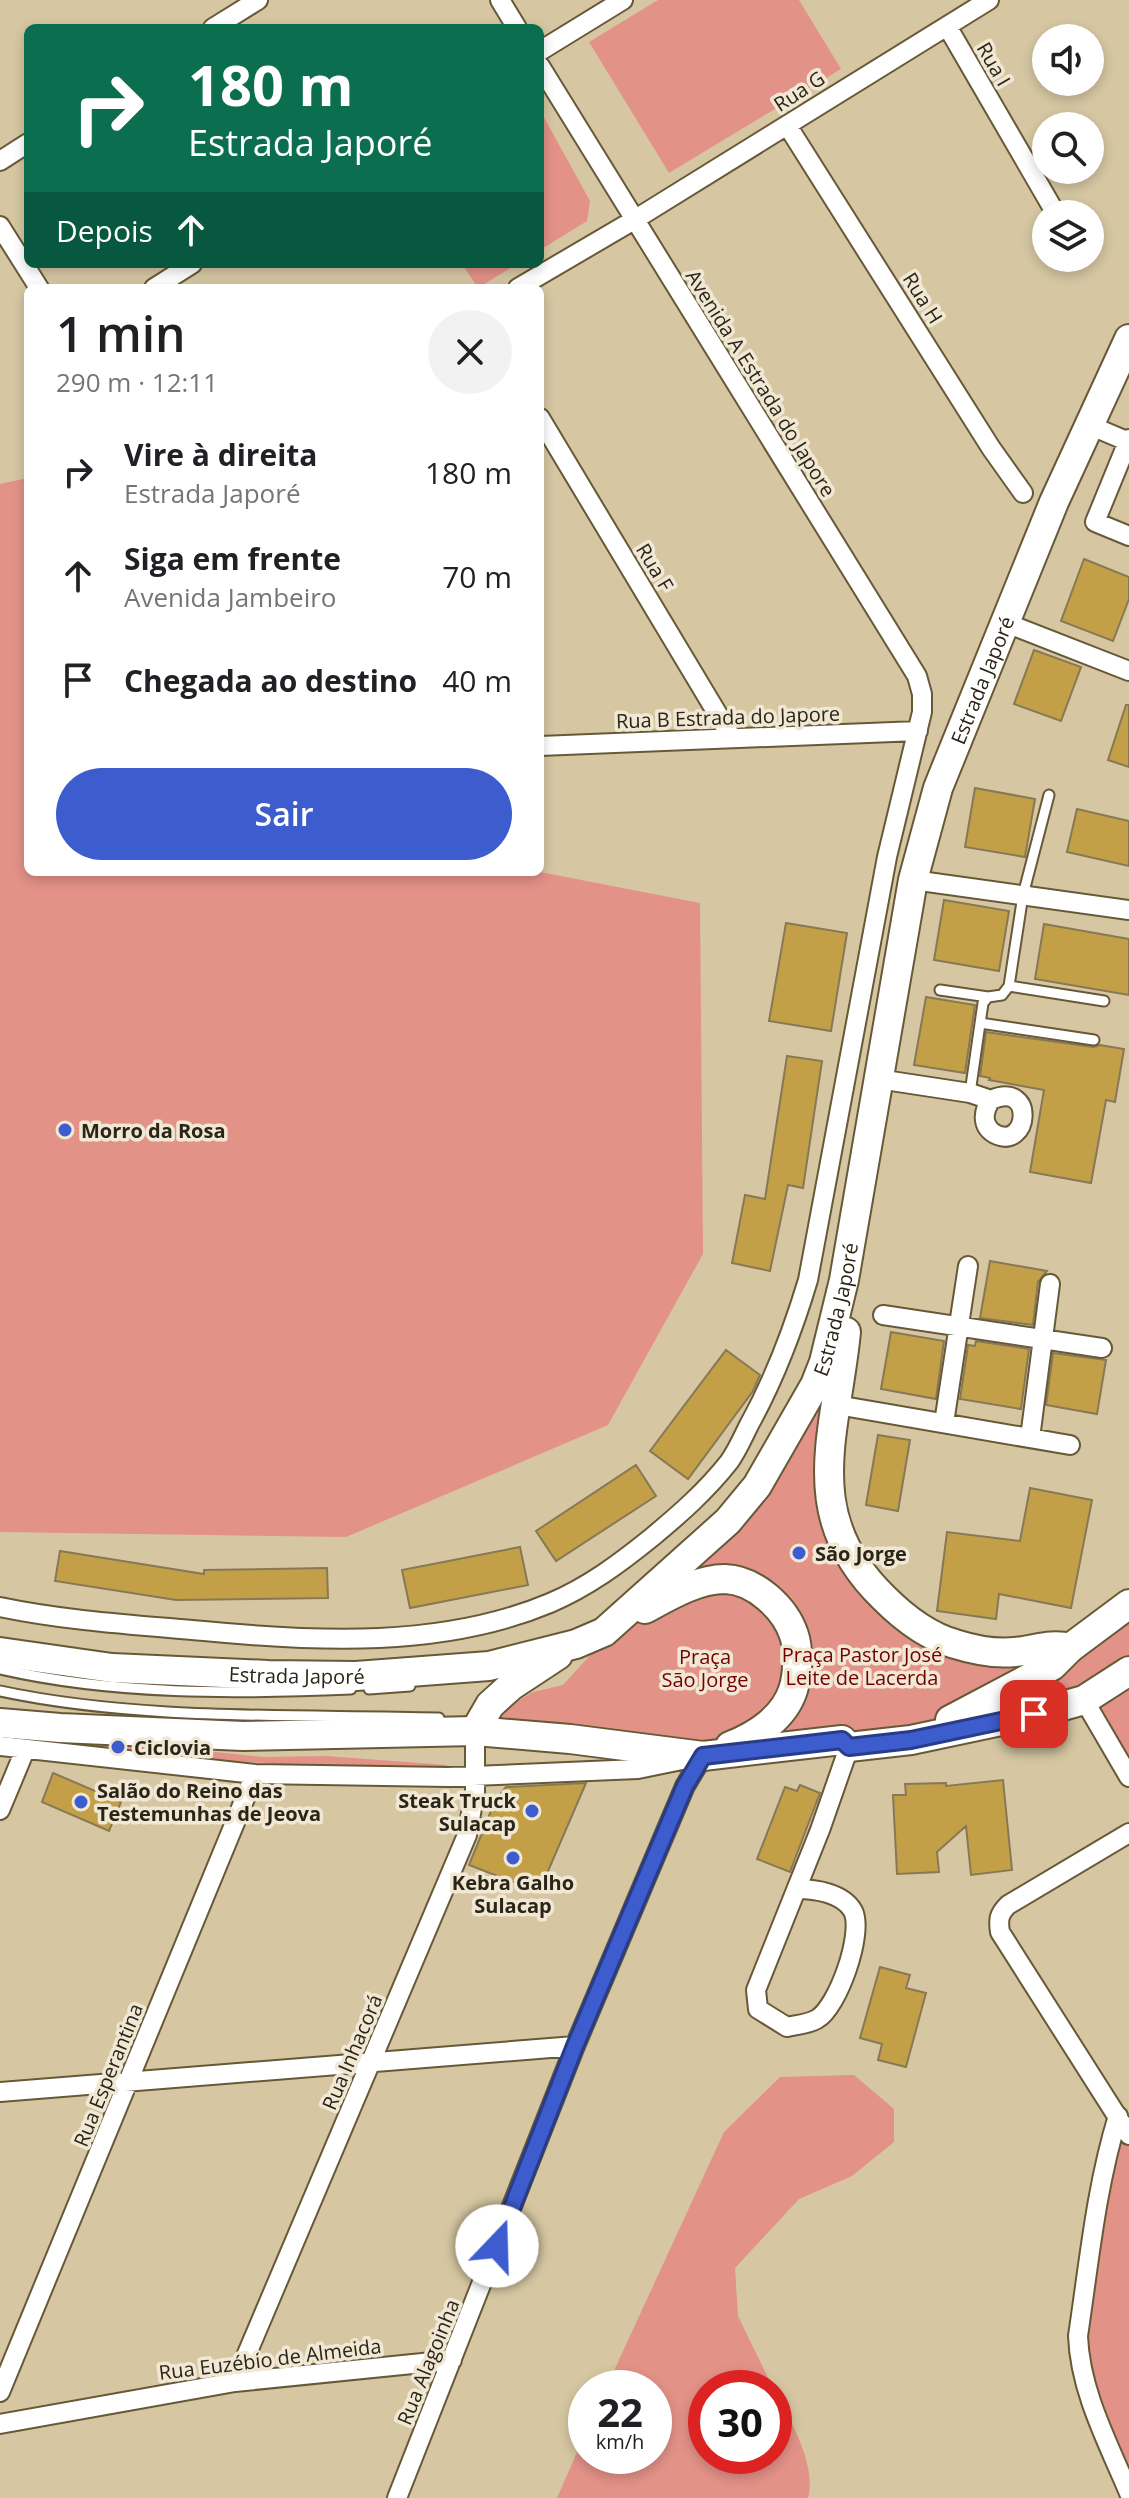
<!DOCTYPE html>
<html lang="pt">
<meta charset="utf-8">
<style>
:root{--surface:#fff;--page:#f2f2f2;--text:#202124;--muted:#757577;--accent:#3d5dcf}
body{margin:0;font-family:"Open Sans",sans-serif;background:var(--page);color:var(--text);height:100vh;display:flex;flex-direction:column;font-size:30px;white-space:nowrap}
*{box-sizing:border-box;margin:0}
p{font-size:26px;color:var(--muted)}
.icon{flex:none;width:44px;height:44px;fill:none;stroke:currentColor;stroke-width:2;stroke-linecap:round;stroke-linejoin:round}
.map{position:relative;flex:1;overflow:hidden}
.drawer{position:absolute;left:24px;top:284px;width:520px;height:592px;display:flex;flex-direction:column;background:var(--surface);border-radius:12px;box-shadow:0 4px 12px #0003}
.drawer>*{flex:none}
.top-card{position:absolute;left:24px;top:24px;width:520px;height:244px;border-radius:12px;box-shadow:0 4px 12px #0003;background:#0b6e4f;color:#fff;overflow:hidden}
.buttons{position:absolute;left:1032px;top:24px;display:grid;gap:16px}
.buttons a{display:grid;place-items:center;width:72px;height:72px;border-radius:50%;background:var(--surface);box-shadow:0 4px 12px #0003;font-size:40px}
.speed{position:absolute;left:568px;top:2370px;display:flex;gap:16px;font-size:40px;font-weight:700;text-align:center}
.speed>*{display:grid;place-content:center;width:104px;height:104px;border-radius:50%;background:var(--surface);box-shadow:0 4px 12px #0003;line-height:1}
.speed small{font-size:20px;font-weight:400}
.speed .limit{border:12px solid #d22;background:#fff;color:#111}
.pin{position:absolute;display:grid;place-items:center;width:68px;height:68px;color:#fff;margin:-34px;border-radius:16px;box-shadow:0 4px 12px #0006}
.me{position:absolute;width:88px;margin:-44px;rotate:21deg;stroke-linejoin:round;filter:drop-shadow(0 0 6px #0008)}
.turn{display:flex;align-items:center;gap:28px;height:168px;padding:0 32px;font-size:36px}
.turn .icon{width:104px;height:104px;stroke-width:2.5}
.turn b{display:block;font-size:56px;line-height:68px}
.then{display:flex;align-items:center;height:76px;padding:0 32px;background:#0003;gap:16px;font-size:30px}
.round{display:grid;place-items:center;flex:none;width:84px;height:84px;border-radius:42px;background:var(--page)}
.summary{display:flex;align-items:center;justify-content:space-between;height:136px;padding:0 32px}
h1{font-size:48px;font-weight:600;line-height:60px}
.cta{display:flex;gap:16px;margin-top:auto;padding:16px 32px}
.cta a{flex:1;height:92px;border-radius:48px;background:var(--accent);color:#fff;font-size:32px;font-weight:600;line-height:92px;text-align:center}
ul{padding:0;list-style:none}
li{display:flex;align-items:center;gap:24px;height:104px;padding:0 32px}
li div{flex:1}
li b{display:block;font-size:30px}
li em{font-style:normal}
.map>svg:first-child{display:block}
.green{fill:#e39288}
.building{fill:#c3a047;stroke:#877856;stroke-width:2}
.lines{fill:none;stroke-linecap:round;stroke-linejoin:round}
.lane-casing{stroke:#675938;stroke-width:13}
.street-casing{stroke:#675938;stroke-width:22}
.primary-casing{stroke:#675938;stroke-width:32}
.lane{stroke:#fff;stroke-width:9}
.street{stroke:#fff;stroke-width:18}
.primary{stroke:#fff;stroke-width:28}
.route-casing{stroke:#283c87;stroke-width:20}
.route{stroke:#3d5dcf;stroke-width:14}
.poi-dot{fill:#3d5dcf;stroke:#f0e8d5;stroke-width:3}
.labels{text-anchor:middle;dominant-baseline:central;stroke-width:7;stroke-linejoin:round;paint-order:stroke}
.street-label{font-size:20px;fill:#2b2517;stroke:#f0e8d5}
.poi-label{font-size:20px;font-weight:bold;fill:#2b2517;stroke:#f0e8d5;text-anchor:start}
.park-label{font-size:20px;fill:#750004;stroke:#f0e8d5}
</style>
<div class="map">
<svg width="1129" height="2498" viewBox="0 0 1129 2498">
<rect width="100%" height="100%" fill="#d6c7a2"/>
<path class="green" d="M658,0H799L841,69L669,173L589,42Z
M540,110L590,201L587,221L540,250Z
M462,264H517L478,288Z
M28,478V872H540L700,903L703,1254L608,1425L346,1537L0,1532V484Z
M830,1379L840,1519L882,1590L947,1637L1030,1662L1129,1596V1773L1078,1689L907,1735L756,1750L526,1725L500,1718L506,1708L533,1692L563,1685L611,1632L673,1580Z
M0,1724L109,1741L264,1757L326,1756L447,1765V1775L113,1753L0,1738Z
M854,2075L894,2109V2142L852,2176L799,2199L735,2268L738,2316L773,2388H706V2456H774V2390C790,2419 817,2465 808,2498H557L586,2432V2456H654V2388H606L724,2132L780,2077Z
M1111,2113L1129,2142V2486L1074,2351Z"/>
<path class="building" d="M1084,559L1129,577V599L1113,641L1061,621Z
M1034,650L1081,667L1061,721L1014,704Z
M1126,705H1129V767L1108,760Z
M975,788L1035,799L1025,857L965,847Z
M1077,809L1129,821V866L1067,852Z
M944,900L1009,911L999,971L934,960Z
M786,923L847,933L831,1031L769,1021Z
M1044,924L1129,939V995L1035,979Z
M926,997L975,1005L965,1073L914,1065Z
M986,1032L1093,1047L1100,1045L1124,1049L1115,1102L1106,1100L1091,1183L1030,1172L1044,1090L989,1080L990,1078L980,1076Z
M787,1056L822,1061L803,1188L788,1185L770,1271L732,1263L745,1195L765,1199Z
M990,1261L1047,1271L1038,1282L1033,1325L980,1318Z
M891,1332L944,1341L936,1399L881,1389Z
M976,1341L1029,1349L1021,1409L960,1399L968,1345L975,1346Z
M726,1350L760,1375L753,1391L688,1479L650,1451Z
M1053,1353L1106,1360L1097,1414L1046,1405Z
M878,1435L910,1440L898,1511L866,1505Z
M636,1465L656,1496L556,1561L536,1531Z
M1030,1488L1092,1500L1071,1608L999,1594L996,1619L937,1611L947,1532L1020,1541Z
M520,1547L528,1585L410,1608L402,1570Z
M60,1551L204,1574V1570L327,1568L328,1598L176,1600L55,1581Z
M53,1773L121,1802L109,1831L42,1802Z
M1003,1780L1012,1870L971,1875L966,1826L937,1852L939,1872L897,1874L893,1795H906L905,1784L946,1783V1786Z
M586,1783L539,1892L469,1865L495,1801L506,1787Z
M800,1785L820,1793L790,1872L757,1859L785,1787L797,1791Z
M880,1967L910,1975L906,1988L926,1993L906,2067L878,2060L882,2044L860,2038Z"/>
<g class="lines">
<g class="lane-casing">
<path id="lane" d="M1009,986L1104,1001
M940,990L988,997
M980,1023L1094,1040
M970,1093L983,1003L988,997L1002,995L1009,986L1023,895L1049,795
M0,1669C113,1695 235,1694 351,1689
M369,1689L410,1686
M0,1691C141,1721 295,1714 439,1718"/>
</g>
<g class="street-casing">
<path id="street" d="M500,0L517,28
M947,26L1052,207
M213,28L258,0
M540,51L623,0
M787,125L991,448L1023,493
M0,161L28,143
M0,226L39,288
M154,288L192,264
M518,288L634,220L989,0
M540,418L732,738
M1089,425L1129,442
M1129,439L1095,522L1129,536
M1006,623L1129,671
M540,746L918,731
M913,880L1129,910
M878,1079L970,1093L991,1100C1036,1080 1029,1151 995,1134C981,1126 983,1111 991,1100
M883,1315L1102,1348
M837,1405L1070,1445
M944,1423L968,1266
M1030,1438L1050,1284
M0,1607C67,1621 136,1625 204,1631C317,1642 443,1648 550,1603C588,1587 620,1563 651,1538C680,1514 706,1491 729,1462C737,1451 743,1437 749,1425C775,1378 793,1330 808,1280L887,857L922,712V694L917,676L540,66
M1084,1700L1129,1777
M0,1746L255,1774L448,1777L638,1769L682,1760
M0,1810L25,1750
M1129,1833L1008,1905C999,1914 998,1919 1000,1932L1129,2135
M797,1889C815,1889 843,1893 853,1911C864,1933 838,2007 817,2019C809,2024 795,2025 787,2027L758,2009L756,1990L820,1830L849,1747
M0,2092L575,2046
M1118,2116C1096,2187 1089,2263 1078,2336C1080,2391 1108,2443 1129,2493
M235,2382L467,1835L475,1792V1731
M0,2392L255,1774
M0,2424L235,2382L452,2360
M397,2498L575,2046L685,1786L703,1756"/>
</g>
<g class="primary-casing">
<g id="primary">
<path d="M846,1332C836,1434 798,1515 884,1598C904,1618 927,1636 955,1644C974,1650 996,1654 1015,1652C1035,1650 1051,1643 1070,1648"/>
<path d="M645,1609C669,1596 697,1579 725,1579C755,1580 785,1608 794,1635C799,1650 798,1675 793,1690C784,1718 756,1736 730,1746"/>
<path id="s1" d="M0,1652L112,1668L268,1675L356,1676L489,1666L576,1644L604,1632L728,1521L757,1486L815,1385L824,1362L844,1280L913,880L938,788L1054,502L1129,339"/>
<path d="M950,1720L1052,1666L1070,1648L1129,1604"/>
<path d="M0,1723L60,1728L243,1736L475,1731L570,1739L703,1756L842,1740L849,1747L911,1740L1034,1714L1084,1700L1129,1671"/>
<path d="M475,1731L490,1705L511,1686L558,1655"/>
</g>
</g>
<use href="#lane" class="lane"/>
<use href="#street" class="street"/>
<use href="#primary" class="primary"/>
</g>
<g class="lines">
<g class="route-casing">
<path id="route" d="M497,2246L575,2046L685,1786L703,1756L842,1740L849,1747L911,1740L1034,1714"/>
</g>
<use href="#route" class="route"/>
</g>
<g class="poi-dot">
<circle cx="65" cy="1130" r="8"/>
<circle cx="799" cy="1553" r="8"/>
<circle cx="118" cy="1747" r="8"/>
<circle cx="81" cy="1802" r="8"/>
<circle cx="532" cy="1811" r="8"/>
<circle cx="513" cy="1858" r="8"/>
</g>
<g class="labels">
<g class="street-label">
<text transform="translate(994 64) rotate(60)">Rua I</text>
<text transform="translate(799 91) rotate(-33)">Rua G</text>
<text transform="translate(923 298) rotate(58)">Rua H</text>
<text transform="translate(761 383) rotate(58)">Avenida A Estrada do Japore</text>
<text transform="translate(655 567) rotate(59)">Rua F</text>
<text stroke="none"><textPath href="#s1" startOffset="1666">Estrada Japoré</textPath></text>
<text transform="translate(728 717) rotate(-2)">Rua B Estrada do Japore</text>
<text stroke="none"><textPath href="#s1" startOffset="1018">Estrada Japoré</textPath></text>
<text stroke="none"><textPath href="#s1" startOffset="298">Estrada Japoré</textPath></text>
<text transform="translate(352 2052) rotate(-67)">Rua Inhacorá</text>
<text transform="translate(108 2075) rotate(-68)">Rua Esperantina</text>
<text transform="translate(270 2359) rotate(-7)">Rua Euzébio de Almeida</text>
<text transform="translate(428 2362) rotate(-68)">Rua Alagoinha</text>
</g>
<g class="poi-label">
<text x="81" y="1130">Morro da Rosa</text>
<text x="815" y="1553">São Jorge</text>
<text x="134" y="1747">Ciclovia</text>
<text x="97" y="1790">Salão do Reino das<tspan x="97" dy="23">Testemunhas de Jeova</tspan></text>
<text x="516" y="1800" text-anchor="end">Steak Truck<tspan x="516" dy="23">Sulacap</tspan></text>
<text x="513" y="1882" text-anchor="middle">Kebra Galho<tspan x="513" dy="23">Sulacap</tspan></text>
</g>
<g class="park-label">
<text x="862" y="1654">Praça Pastor José<tspan x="862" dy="23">Leite de Lacerda</tspan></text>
<text x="705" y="1656">Praça<tspan x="705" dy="23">São Jorge</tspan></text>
</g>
</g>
</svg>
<div class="buttons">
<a><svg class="icon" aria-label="sound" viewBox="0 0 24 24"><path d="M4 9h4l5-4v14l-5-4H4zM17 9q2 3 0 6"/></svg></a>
<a><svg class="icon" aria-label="search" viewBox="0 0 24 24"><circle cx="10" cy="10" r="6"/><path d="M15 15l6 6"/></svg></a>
<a><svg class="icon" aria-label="layers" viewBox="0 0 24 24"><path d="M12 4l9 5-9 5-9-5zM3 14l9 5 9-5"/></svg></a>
</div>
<div class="speed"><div>22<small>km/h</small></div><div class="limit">30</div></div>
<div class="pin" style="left:1034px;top:1714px;background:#d93025"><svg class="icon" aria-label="arrive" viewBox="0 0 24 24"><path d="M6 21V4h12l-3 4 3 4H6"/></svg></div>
<svg class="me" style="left:497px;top:2246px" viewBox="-20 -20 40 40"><circle r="19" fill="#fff"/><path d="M0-13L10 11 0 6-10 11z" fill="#3d5dcf"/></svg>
<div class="top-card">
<div class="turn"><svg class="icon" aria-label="right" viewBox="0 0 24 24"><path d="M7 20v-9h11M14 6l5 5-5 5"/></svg><div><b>180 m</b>Estrada Japoré</div></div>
<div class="then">Depois<svg class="icon" aria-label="ahead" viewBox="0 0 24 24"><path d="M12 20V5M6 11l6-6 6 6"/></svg></div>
</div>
<section class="drawer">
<div class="summary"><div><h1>1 min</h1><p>290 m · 12:11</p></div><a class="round"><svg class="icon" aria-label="close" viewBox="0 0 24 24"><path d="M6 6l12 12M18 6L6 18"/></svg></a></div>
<ul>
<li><svg class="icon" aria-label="right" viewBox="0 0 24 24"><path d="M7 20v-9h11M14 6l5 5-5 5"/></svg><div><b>Vire à direita</b><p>Estrada Japoré</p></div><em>180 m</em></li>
<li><svg class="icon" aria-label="ahead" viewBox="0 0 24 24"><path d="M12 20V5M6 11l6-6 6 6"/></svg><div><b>Siga em frente</b><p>Avenida Jambeiro</p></div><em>70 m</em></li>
<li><svg class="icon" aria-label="arrive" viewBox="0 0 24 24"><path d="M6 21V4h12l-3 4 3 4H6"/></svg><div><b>Chegada ao destino</b></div><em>40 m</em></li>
</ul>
<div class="cta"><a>Sair</a></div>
</section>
</div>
